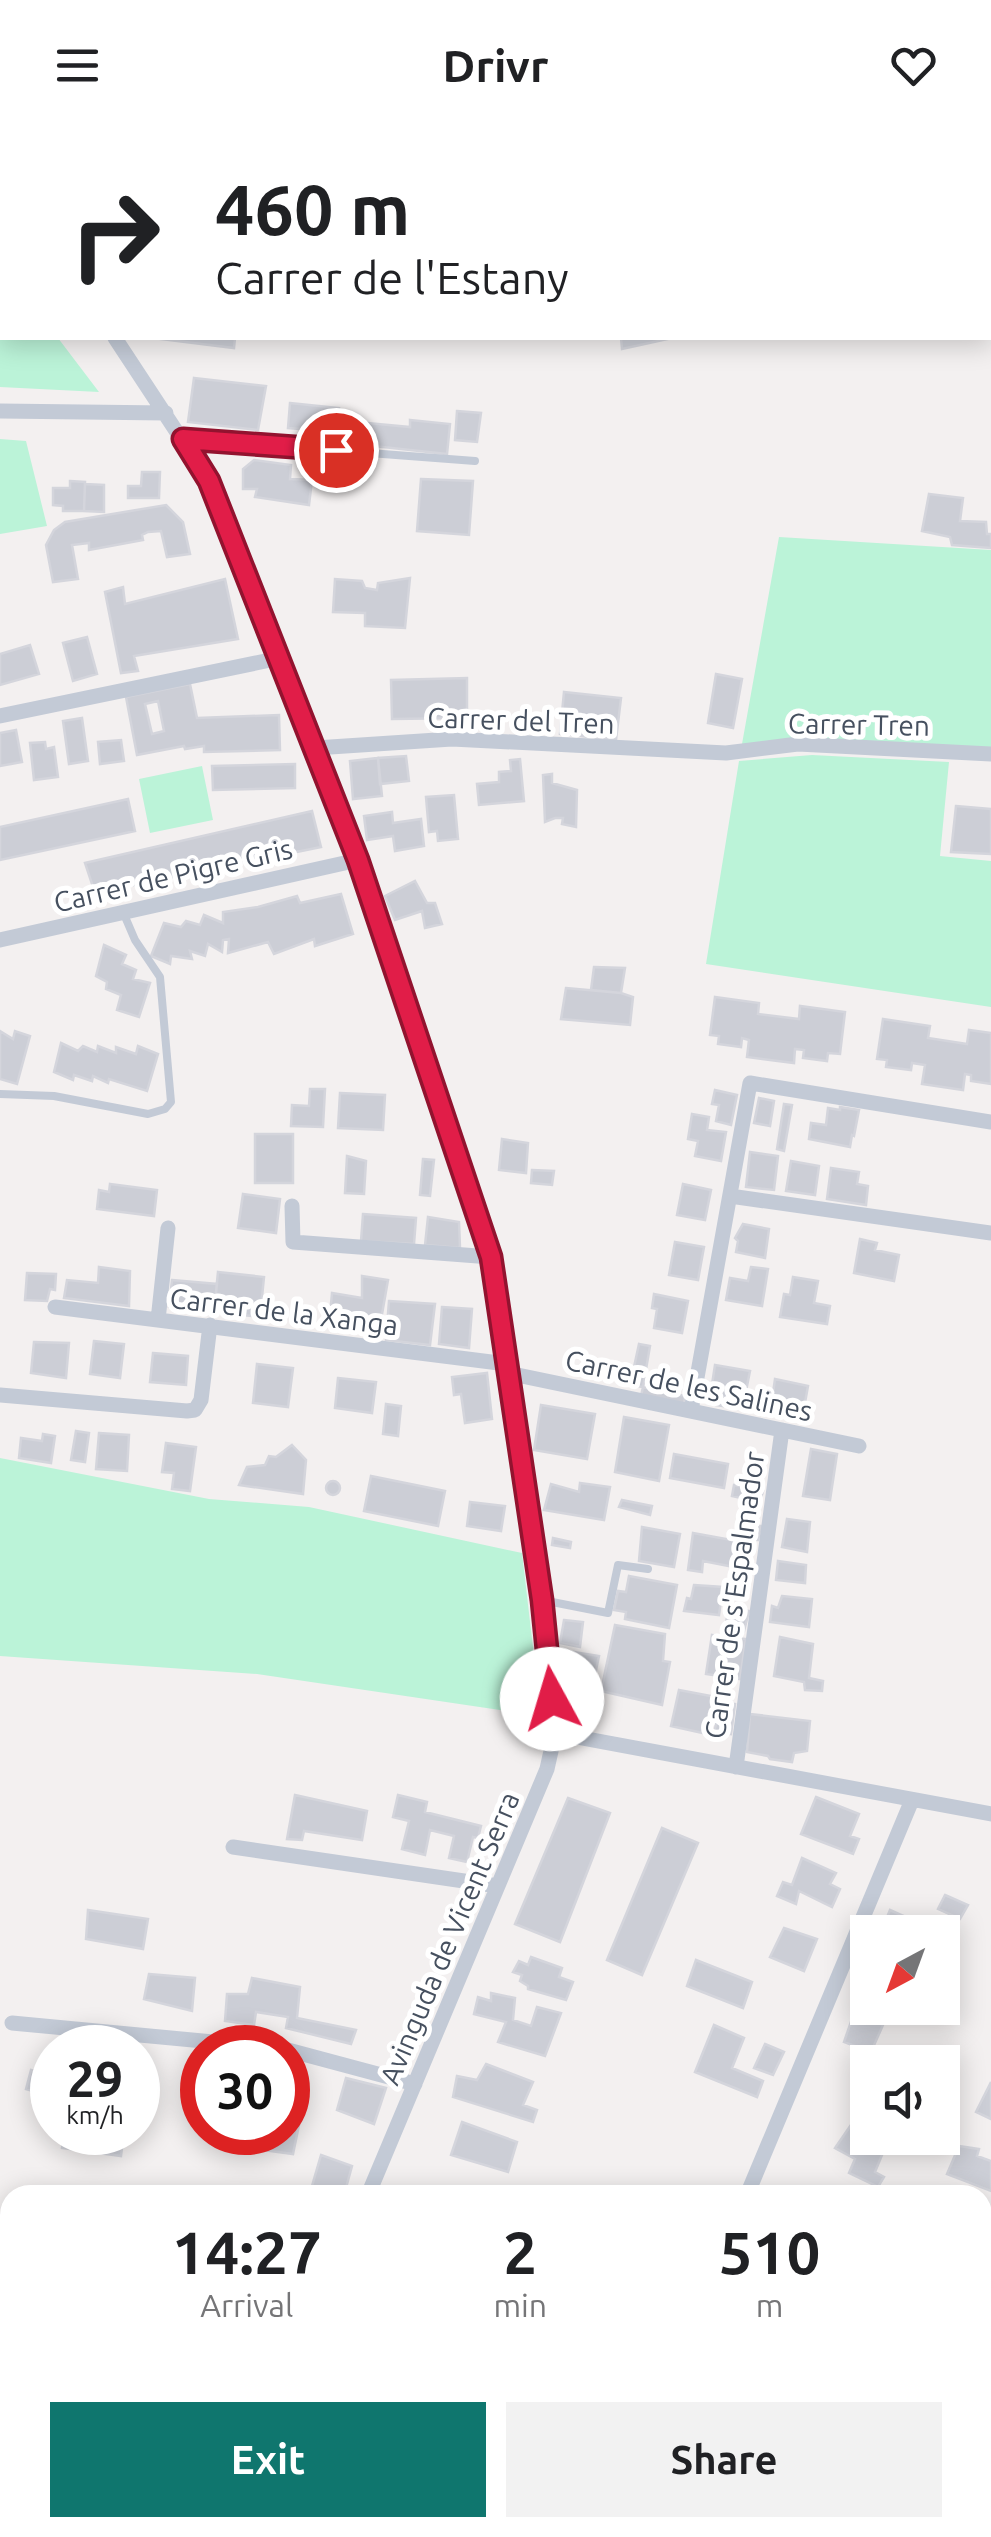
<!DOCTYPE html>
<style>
:root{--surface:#fff;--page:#f2f2f2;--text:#202124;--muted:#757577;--accent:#0f766e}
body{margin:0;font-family:Ubuntu,sans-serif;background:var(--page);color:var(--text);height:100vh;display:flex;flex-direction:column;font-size:38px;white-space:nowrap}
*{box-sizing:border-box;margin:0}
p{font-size:32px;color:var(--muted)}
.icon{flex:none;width:55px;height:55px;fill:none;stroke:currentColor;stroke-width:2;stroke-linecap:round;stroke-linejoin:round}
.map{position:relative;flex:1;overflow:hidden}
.sheet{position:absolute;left:0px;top:2055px;width:992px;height:352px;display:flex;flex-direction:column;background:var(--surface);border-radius:30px 30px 0 0;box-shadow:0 5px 25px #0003}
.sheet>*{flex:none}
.top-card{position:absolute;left:0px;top:0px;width:992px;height:210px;box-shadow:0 5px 25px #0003;background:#fff;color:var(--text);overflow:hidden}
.needle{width:65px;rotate:221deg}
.buttons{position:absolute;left:850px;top:1785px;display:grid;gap:20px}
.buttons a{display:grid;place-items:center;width:110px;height:110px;border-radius:0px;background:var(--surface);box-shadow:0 5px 25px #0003;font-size:50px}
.speed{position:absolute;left:30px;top:1895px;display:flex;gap:20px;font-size:50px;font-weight:700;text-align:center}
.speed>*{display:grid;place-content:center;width:130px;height:130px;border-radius:50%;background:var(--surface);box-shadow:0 5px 25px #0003;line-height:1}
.speed small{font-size:25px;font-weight:400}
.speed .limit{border:15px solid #d22;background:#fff;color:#111}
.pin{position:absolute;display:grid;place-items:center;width:85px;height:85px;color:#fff;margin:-42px;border:5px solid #fff;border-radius:50%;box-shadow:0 2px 10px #0007}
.me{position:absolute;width:110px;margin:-55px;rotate:354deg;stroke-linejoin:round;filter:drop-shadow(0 0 8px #0008)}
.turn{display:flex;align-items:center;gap:35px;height:210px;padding:0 50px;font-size:45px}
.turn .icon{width:130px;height:130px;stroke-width:2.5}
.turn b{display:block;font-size:70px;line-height:85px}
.eta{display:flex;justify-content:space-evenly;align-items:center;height:170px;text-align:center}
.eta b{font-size:60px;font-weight:700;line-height:70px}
.primary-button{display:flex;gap:20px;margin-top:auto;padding:20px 50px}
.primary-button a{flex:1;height:115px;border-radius:0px;background:var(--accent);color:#fff;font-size:40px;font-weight:700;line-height:115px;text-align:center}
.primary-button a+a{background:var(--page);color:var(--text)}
header{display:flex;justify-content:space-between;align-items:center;height:130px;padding:0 50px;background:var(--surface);font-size:45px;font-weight:700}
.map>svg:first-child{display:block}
.green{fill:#bbf3d8}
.building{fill:#ccced6;stroke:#d4d5dc;stroke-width:2.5;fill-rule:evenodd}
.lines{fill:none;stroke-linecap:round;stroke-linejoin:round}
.lane{stroke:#c3cad6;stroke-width:8}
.street{stroke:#c3cad6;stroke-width:15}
.route-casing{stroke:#92132f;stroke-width:25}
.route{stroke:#e11d48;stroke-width:18}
.labels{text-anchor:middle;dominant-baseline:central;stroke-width:10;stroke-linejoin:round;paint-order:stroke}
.street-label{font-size:28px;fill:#46505f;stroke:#fff}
</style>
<header><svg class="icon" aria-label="menu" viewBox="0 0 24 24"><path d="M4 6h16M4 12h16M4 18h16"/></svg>Drivr<svg class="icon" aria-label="heart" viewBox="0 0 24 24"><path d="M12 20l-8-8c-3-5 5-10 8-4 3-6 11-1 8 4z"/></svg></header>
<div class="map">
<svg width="991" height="2407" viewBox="0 0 991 2407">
<rect width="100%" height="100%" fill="#f3f0f0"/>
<path class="green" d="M0,160H2V208H58L99,262L0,257Z
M0,309L26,311L47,396L0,404Z
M779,407L991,420V617L742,614Z
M812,625L949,632L940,726L991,731V877L706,834L739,631Z
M202,636L213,690L150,703L139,649Z
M0,1328L209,1369L309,1377L522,1423L541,1586L257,1544L0,1526Z
M983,2355L991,2359V2407H960L964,2398H982Z"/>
<path class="building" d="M0,29H2V80H0Z
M153,208H235L234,218Z
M621,208H672L622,219Z
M194,248L266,256L258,300L188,292Z
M290,273L339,278L337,302L288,298Z
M457,281L481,283L477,312L455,310Z
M410,290L450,294L447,324L355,314L358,292L410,297Z
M254,330L291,335L290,349L312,350L309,375L255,367L257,359H243V339Z
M142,342H160L159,368H128V356H141Z
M421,349L473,351L469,405L417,401Z
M70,351L85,352L84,381H63V376L53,375V358H70Z
M85,354L104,355V382L84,381Z
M929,364L963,368L960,391L986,392L987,404H991V418L952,415L950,407L922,401Z
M166,375L183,392L190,424L167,427L161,401L148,402L142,405L143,410L89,420V413L72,415L78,449L53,452L46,415L54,400L65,392Z
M410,448L405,498L365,496V483L333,482L335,449L362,451L365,458L377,460L378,453Z
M225,449L238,509L134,526L138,541L121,543L105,462L123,457L125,474Z
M87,507L97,544L73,551L63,513Z
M30,515L39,544L0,555V524Z
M716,544L742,549L733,598L708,593Z
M467,548V588L392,589L391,550Z
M190,554L197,588L279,585L280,620L204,622V616L185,619L184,616L137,625L126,567ZM158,571L164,601L152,604L145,574Z
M564,562L621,568L616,610L560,604Z
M82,588L88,631L69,634L63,591Z
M16,600L22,632L0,636V603Z
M121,610L124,631L100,634L98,612Z
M45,612L46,619L54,617L58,647L34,650L30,613Z
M406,626L409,651L380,654L378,628Z
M378,628L382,666L353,669L350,631Z
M520,629L524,671L479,675L477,654L499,652V642L511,641L510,630Z
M295,634V658L213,660L212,636Z
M552,644V653L577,660L576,697L562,694L563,688H555L545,692L543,645Z
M454,665L458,709L438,711L437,701L429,702L426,667Z
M128,669L135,701L0,730V697Z
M956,676L991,679V724L951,722Z
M312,681L321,717L95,763L85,733Z
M392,682L393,693L421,689L424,716L395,721L393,706L367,710L364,686Z
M415,751L427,773H435L442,794L425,798L422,781L395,790L385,766Z
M341,764L353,804L315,816L314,809L274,824L268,812L228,823L229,809L223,810L222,822L208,814L205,826L190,821L192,829L171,826L170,834L151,826L164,793L181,797L186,791L200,795L204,785L223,793V782L258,777L297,766L300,773Z
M104,815L126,825L122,834L136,840L133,849L150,853L139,887L117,880L121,865L106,859L107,852L96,846Z
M594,837L625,838L621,863L591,860Z
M566,858L621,863L633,867L630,895L561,889Z
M715,867L759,873L758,884L799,889L800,876L845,882L840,924L828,923L827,931L803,928L804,920L795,919L794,933L747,927L749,910L742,908L741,917L718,914L719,906L710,905Z
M883,889L930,896L928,908L967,914L969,900L991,903V954L971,951V945L965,944L963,960L922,954L925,935L912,933L911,940L886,937L887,930L877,929Z
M0,901L13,909L15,901L30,906L17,954L0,949Z
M61,913L78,921L83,916L97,922L98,916L116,923V917L136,924L138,916L158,924L147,961L109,949L108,953L93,946L92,951L74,945L73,950L54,942Z
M310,959H325L323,997L291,996L292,975L309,976Z
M715,960L737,965L731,995L716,991L719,975L712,974Z
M340,963L385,965L383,1000L338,998Z
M759,968L774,971L770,996L754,993Z
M784,974L792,975L784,1021L777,1019Z
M840,977L859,980L854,1006L852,1005L850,1017L809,1009L811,993L826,995L828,978L840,980Z
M692,984L709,987L707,1000L726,1002L721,1031L695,1026L698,1011L688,1009Z
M255,1004H293V1053H255Z
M502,1009L528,1013L526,1043L499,1040Z
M750,1022L778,1026L774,1060L746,1057Z
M347,1026L366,1031L364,1064L345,1063Z
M423,1029L434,1030L430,1066L420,1065Z
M791,1031L819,1036L815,1065L786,1061Z
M831,1038L859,1042L857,1054L868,1056L866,1075L827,1069Z
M532,1040L554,1041L552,1055L531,1053Z
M110,1054L157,1060L154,1086L97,1079L99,1060L109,1062Z
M683,1054L711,1060L705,1090L677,1085Z
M243,1064L280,1069L276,1103L238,1098Z
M363,1084L416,1088L414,1114L361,1111Z
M428,1087L459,1092L460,1118L425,1115Z
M743,1094L769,1099L765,1128L736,1122L738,1111L735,1108Z
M860,1109L877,1113L875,1120L899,1125L894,1151L854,1143Z
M675,1112L704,1117L698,1150L669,1145Z
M99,1137L130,1141L129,1176L64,1168L67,1150L98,1153Z
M751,1137L768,1139L762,1176L726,1170L730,1148L748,1151Z
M218,1142L264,1147L260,1187L214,1182Z
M27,1143L56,1144L55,1160L50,1159L47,1171L25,1170Z
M362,1146L388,1150L381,1190L365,1189L362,1203L329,1196L332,1163L362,1168Z
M793,1147L818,1151L814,1173L830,1176L827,1194L780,1187L784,1164L790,1165Z
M172,1150L217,1154L214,1182L169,1177Z
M654,1164L688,1171L682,1203L654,1198L657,1179L652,1178Z
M389,1171L435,1174L430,1215L386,1210Z
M442,1177L472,1179L469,1218L439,1214Z
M94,1211L124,1214L120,1248L90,1244Z
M34,1212L69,1213L66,1248L31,1243Z
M639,1214L650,1216L643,1257L618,1253L622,1235L634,1237Z
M153,1223L188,1226L186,1255L150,1252Z
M257,1234L293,1238L288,1277L253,1273Z
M715,1235L750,1241L744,1271L725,1268L723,1276L709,1274Z
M487,1243L492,1289L465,1293L461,1264L454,1265L452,1247Z
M338,1248L376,1252L372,1283L335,1278Z
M775,1249L808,1256L803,1284L774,1279L775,1274L765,1272L767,1262L773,1263Z
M643,1257L685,1266L684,1274L641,1266Z
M386,1274L401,1276L398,1306L383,1304Z
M541,1275L595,1284L587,1329L534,1320Z
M624,1287L669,1295L659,1351L615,1342Z
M76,1301L89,1303L85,1332L71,1330Z
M99,1303L129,1305L127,1341L96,1339Z
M43,1304L55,1306L51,1333L19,1328L21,1308L42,1311Z
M166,1313L196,1317L190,1361L172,1359L174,1343L162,1342Z
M292,1315L306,1330L303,1364L239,1355L247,1337L265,1335L269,1326L276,1327Z
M811,1319L837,1324L830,1370L803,1366Z
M674,1324L728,1334L724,1358L670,1348Z
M371,1346L445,1361L438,1396L364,1381Z
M326 1358a7 7 0 1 1 14 0a7 7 0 1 1-14 0Z
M580,1353L610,1357L604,1390L544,1380L551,1354L579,1362Z
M734,1355L763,1361L760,1372L732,1366Z
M622,1370L652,1376L650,1385L619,1377Z
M470,1372L505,1376L501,1401L467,1396Z
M787,1389L810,1392L807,1422L782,1417Z
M740,1393L761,1396L758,1410L737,1409Z
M642,1397L680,1404L674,1437L639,1431Z
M693,1403L748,1413L744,1439L703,1431L702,1442L688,1440Z
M553,1408L571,1412L570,1418L552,1415Z
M778,1431L806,1435L805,1453L776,1450Z
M629,1446L677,1455L669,1498L625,1489L626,1482L614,1480L618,1461L626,1462Z
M694,1455L723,1457L719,1485L684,1481L687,1468L691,1469Z
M782,1466L812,1469L809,1497L770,1492L772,1476L778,1478Z
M729,1478L749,1481L744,1501L725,1497Z
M564,1490L583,1492L580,1517L560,1513Z
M615,1495L665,1504L663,1531L670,1532L662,1575L601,1561Z
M712,1505L746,1509L740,1549L706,1544Z
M780,1507L813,1514L809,1548L823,1551L822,1561L805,1560L804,1552L774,1546Z
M567,1521L599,1526L591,1564L563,1557Z
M679,1560L716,1567L707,1604L671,1596Z
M722,1572L735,1574L731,1604L714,1602Z
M750,1584L810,1591L807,1621L794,1623L792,1632L770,1629L768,1626L747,1622Z
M295,1665L367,1681L362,1710L304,1701L302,1710L287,1709Z
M398,1665L427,1672L425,1682L481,1696L478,1708L473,1707L467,1732L449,1728L454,1706L430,1700L425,1725L402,1719L409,1691L393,1687Z
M816,1667L859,1684L850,1706L859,1709L853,1724L801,1704Z
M568,1668L610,1683L560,1812L515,1794Z
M662,1698L698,1713L642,1845L607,1830Z
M802,1728L836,1743L830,1754L840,1759L832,1777L799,1761L796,1774L777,1766L783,1752L792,1755Z
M945,1765L968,1775L960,1789L938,1779Z
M88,1780L148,1789L143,1819L86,1809Z
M890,1780L939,1802H881Z
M784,1798L817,1809L804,1841L770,1827Z
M531,1827L562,1838L559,1847L573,1852L566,1870L528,1859V1856L520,1851L522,1845L513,1842L519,1831L528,1835Z
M696,1830L752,1852L743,1878L687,1856Z
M149,1844L195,1848L192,1881L144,1869Z
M252,1848L300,1857L297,1888L356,1900L351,1914L286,1898L288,1887L256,1882L254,1895L225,1891L227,1864H248Z
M491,1863L515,1868L513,1890L531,1896L537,1877L561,1883L545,1926L498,1912L506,1892L474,1884L478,1867L491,1871Z
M854,1883L883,1895L871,1922L844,1912Z
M714,1895L744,1908L732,1938L763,1951L757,1967L695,1942Z
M765,1914L784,1922L773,1945L754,1938Z
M486,1934L533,1952L523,1975L537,1980L533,1992L453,1967L457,1946L477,1950Z
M31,1940L52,1945V1966L26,1959Z
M346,1948L386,1958L374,1994L337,1980Z
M991,1952V1989L976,1982Z
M462,1992L517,2012L508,2042L451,2025Z
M853,1992L866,1999L865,2006L868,2008H889L875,2042L884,2047L878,2057L849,2043L855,2029L835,2018Z
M288,1993L299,1995L293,2024L242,2017L244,2002H288Z
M64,2002H124L121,2026L62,2018Z
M959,2016L979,2019L977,2026L991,2031V2061L947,2044Z
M321,2025L352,2036L344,2065H336L312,2056Z
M47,2057L82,2065H45Z
M982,2096L991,2099V2107L984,2125Z
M991,2178V2217L982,2213V2185L985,2180Z
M348,2398H403L401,2407H345Z
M672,2398H727L725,2407H680L678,2406L681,2402Z
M818,2398H824L847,2407H814Z"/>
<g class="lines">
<path class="lane" d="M847,2V0
M183,309L475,331
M0,964L54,966L148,984L165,979L171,972L160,847L135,810L123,782
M542,1470L608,1483L618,1435L648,1439"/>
<path class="street" d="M26,0V2
M115,208L209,351L358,730L491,1127L542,1470L555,1603L547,1639L368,2065
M0,281L166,283
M0,586L280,528
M315,618L452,609L726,623L798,614L991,624
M0,810L358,730
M730,1066L991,1103
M292,1076L293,1112L491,1127
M55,1177L507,1234
M158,1190L168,1098
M508,1243L859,1316
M0,1265L187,1281L195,1280L201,1270L210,1195
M691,1281L750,953L991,992
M555,1603L991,1684
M736,1637L782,1300
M233,1717L498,1756
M12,1893L277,1918
M288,1920L415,1954
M747,2065L912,1670
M0,2091L10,2093
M982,2313L991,2292
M0,2331L10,2334
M228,2398L258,2407
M605,2407L609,2398
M943,2407L947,2398"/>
</g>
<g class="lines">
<g class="route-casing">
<path id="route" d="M336,320L183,309L209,351L358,730L491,1127L542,1470L552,1569"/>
</g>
<use href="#route" class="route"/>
</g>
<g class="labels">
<g class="street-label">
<text transform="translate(521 590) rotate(2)">Carrer del Tren</text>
<text transform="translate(859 594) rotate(1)">Carrer Tren</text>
<text transform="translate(173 745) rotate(-13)">Carrer de Pigre Gris</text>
<text transform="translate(284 1181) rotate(7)">Carrer de la Xanga</text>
<text transform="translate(689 1255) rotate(12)">Carrer de les Salines</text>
<text transform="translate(734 1465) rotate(-82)">Carrer de s'Espalmador</text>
<text transform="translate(449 1808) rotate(-67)">Avinguda de Vicent Serra</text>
</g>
</g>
</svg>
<div class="buttons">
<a><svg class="needle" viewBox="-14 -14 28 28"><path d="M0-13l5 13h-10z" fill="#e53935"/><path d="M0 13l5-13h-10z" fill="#757577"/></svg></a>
<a><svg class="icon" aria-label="sound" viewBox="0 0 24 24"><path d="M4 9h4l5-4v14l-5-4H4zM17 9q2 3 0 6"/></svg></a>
</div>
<div class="speed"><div>29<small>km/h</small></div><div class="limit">30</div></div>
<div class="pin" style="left:336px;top:320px;background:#d93025"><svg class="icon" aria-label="arrive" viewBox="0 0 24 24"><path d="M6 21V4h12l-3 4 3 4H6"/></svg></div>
<svg class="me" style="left:552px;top:1569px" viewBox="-20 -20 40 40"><circle r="19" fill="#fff"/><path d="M0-13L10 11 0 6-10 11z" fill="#e11d48"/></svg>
<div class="top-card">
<div class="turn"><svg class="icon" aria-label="right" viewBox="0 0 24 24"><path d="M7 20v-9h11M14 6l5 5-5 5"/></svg><div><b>460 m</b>Carrer de l'Estany</div></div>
</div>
<section class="sheet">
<div class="eta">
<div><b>14:27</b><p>Arrival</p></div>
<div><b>2</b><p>min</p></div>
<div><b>510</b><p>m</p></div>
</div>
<div class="primary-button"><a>Exit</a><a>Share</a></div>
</section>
</div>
